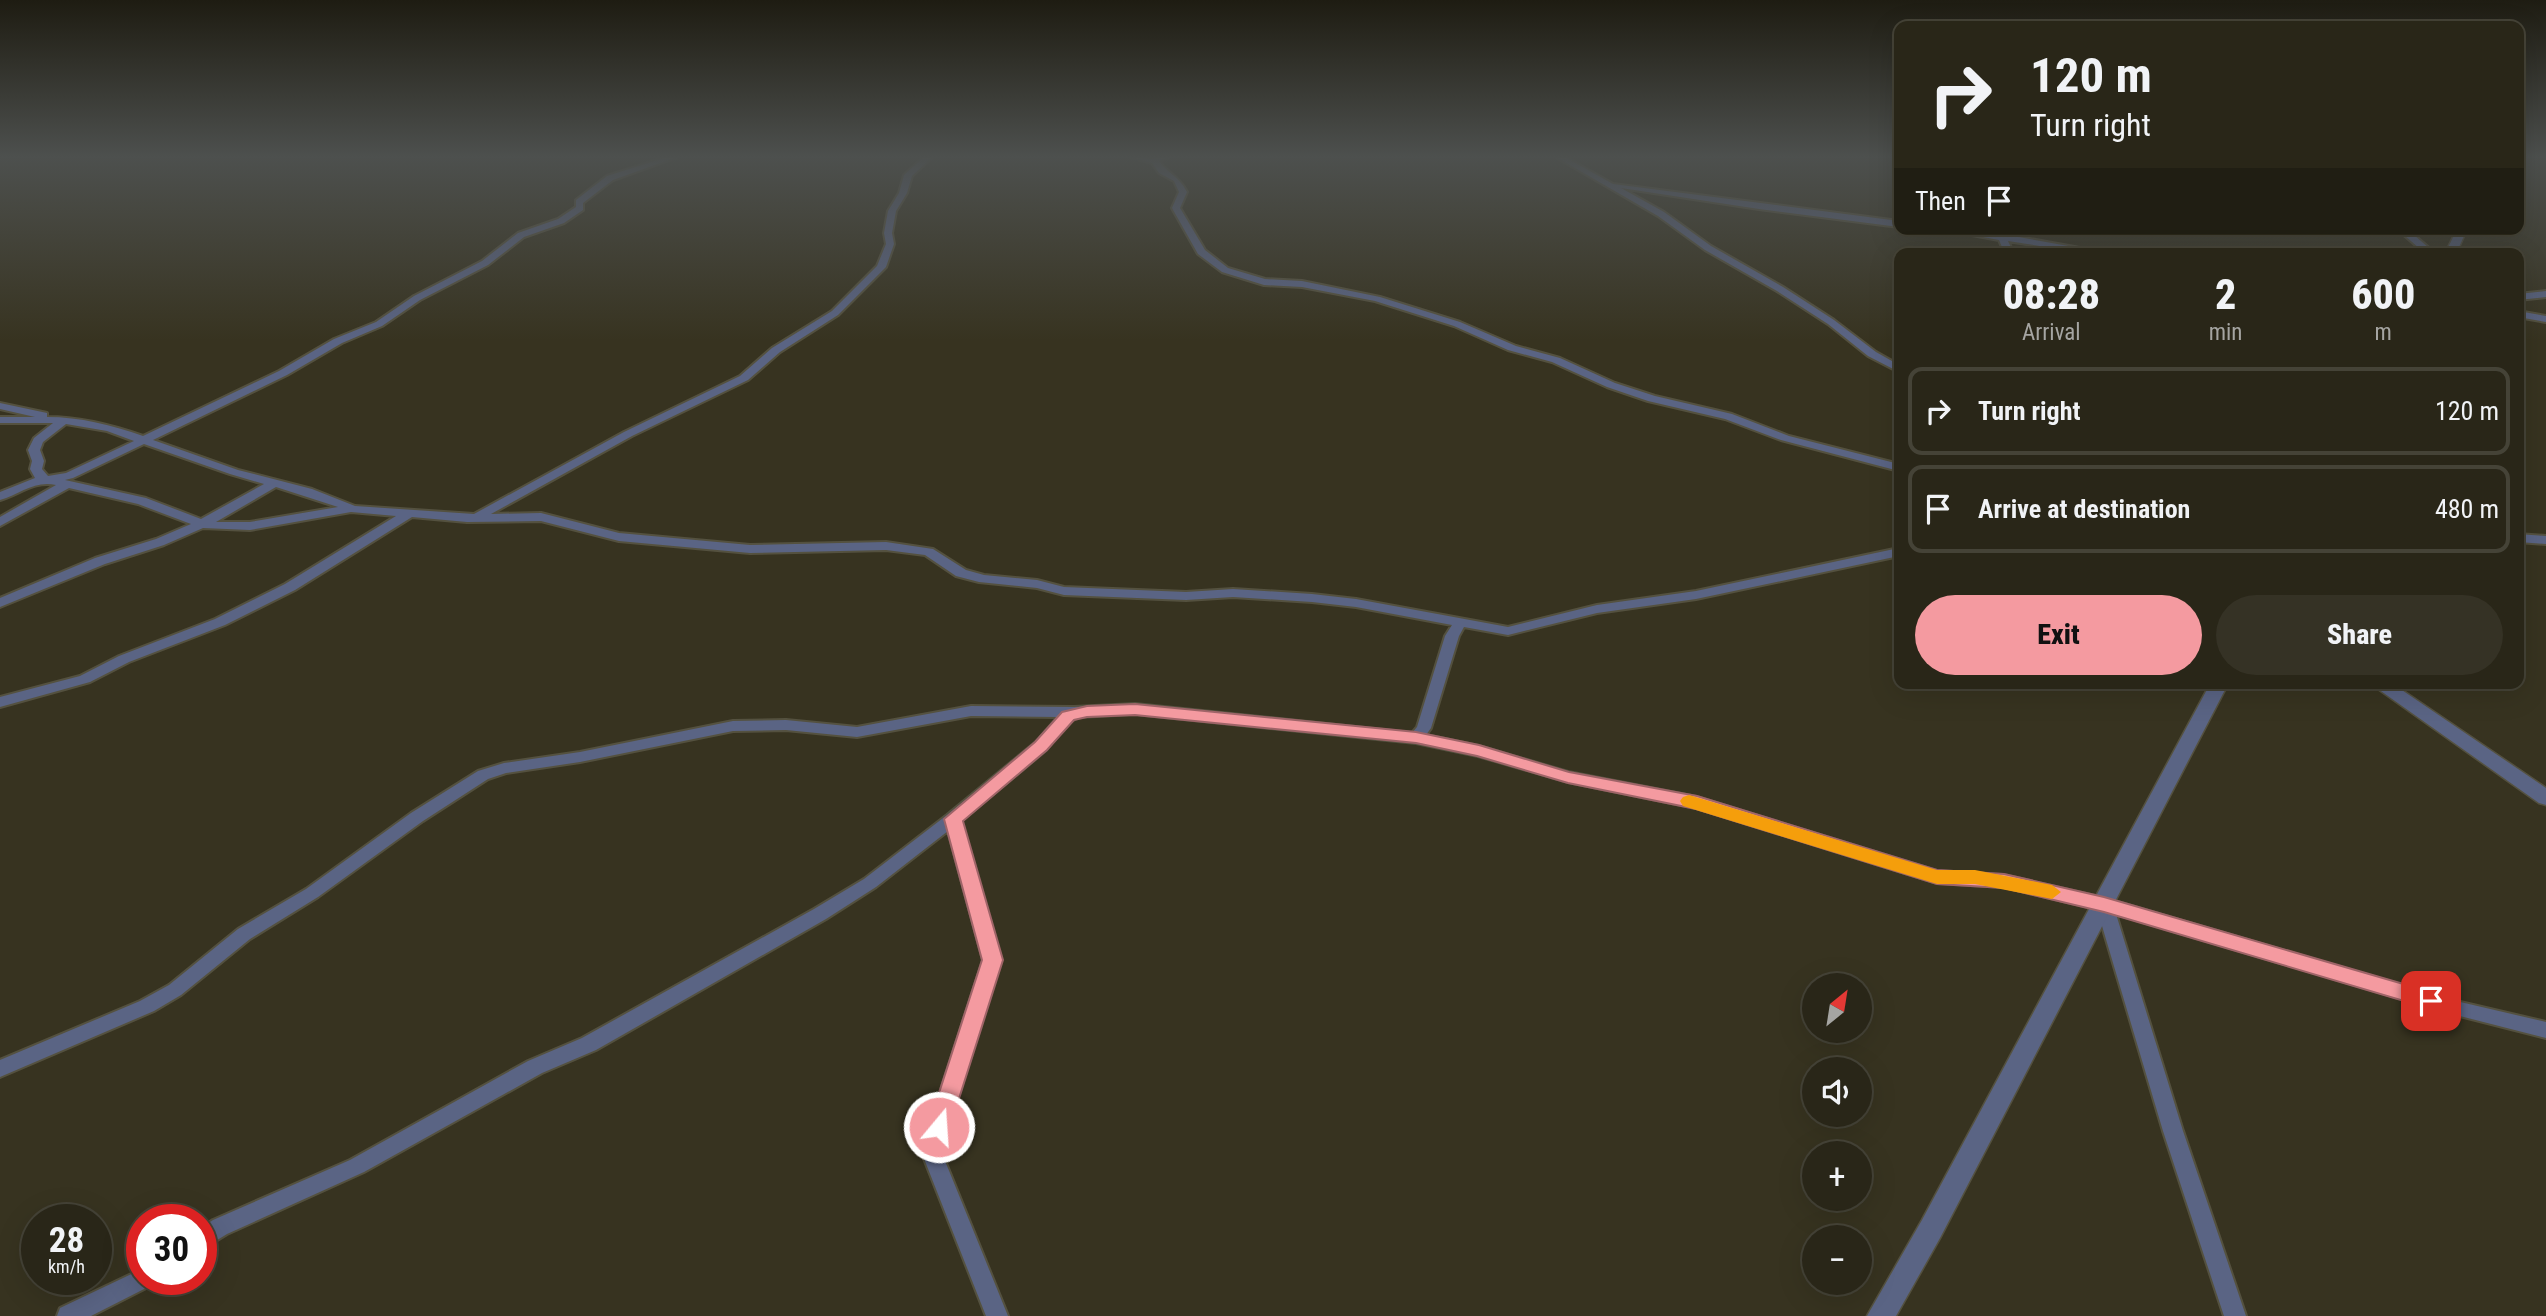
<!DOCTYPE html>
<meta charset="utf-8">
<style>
:root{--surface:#292618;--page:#353225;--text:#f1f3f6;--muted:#a5a5a2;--line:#454337;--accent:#f49aa0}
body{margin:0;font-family:"Roboto Condensed",sans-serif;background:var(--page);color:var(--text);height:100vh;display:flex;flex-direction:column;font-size:26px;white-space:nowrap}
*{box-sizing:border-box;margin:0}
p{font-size:23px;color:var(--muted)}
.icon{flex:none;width:38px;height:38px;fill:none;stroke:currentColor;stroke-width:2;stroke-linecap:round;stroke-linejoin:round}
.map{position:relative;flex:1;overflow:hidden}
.drawer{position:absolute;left:1894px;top:248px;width:630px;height:441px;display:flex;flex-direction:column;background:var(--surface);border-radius:14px;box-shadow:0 7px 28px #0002,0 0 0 2px var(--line)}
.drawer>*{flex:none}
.banner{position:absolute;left:1894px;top:21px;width:630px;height:214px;border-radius:14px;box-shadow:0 7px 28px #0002,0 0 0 2px var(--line);background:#292618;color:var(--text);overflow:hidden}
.needle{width:46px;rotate:30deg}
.controls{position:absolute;left:1802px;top:973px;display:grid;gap:14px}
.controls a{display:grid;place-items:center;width:70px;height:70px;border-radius:50%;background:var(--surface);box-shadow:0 7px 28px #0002,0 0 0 2px var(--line);font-size:35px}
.speed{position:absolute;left:21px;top:1204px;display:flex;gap:14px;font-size:35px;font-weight:700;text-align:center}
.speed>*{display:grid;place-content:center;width:91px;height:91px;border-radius:50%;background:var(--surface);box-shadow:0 7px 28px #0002,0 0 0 2px var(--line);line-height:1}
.speed small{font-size:18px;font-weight:400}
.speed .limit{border:10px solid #d22;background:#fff;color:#111}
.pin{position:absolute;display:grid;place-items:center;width:60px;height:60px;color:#fff;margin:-30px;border-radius:14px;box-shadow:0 4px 10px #0006}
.me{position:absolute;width:77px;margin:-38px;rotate:18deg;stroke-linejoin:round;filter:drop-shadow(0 0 5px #0008)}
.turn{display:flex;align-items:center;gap:24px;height:147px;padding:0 21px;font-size:32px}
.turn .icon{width:91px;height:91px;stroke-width:2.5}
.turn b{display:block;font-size:49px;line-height:60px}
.then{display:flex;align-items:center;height:66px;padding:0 21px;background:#0003;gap:14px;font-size:26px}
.eta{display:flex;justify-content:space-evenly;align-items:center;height:119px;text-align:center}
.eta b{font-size:42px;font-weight:800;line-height:49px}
.button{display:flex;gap:14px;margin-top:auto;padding:14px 21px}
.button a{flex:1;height:80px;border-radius:42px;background:var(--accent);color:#111;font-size:28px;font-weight:800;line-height:80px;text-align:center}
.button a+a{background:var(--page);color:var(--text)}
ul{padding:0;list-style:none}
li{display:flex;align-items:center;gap:21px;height:88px;margin:0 14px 10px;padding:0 7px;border:4px solid var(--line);border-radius:14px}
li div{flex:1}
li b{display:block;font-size:26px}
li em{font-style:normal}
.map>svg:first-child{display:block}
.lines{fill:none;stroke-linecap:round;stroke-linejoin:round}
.minor-casing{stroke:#54513f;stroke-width:4}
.tertiary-casing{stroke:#54513f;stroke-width:3}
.minor{fill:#5a6484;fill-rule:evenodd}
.tertiary{fill:#5a6484;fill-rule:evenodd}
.route{fill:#f49aa0;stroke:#9f6468;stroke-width:2}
.slow{fill:#f59e0b}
</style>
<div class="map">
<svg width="2546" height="1316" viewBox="0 0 2546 1316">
<rect width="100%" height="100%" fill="#373320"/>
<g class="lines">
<g class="minor-casing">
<path id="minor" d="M667,157H677L613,180L583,203V210L564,223L524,237L488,265L420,300L382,326L342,343L287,375L153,440L238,470L312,489L355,506L474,514L624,432L740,376L772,348L832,311L877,266L886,244L884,233L888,211L899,193L904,175L924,157H932L912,176L907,193L896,211L892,233L894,244L886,267L838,315L780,352L748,380L632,436L491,514L541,513L619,533L750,545L886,542L933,549L966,570L984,575L1037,580L1064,587L1186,592L1233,589L1312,594L1356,599L1508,627L1597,605L1696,591L1899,548V556L1696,599L1597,613L1508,635L1464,627L1459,636L1431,728L1426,735L1479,746L1568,772L1697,797L1937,871L2004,875L2104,898L2456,1001L2546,1022V1038L2456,1015L2116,914L2183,1131L2246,1316H2224L2163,1131L2097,909L2004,887L1937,883L1696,808L1568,782L1478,756L1416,743L1135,714L1078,717L1068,723L1046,750L961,821L1001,960L941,1151L1008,1316H986L921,1151L983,960L948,831L876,887L826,919L596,1050L542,1073L364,1172L227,1234L201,1250V1228L213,1220L350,1160L528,1061L582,1038L814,909L864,879L947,815L1036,742L1058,717L971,716L857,737L786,730L733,731L580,762L506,773L488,779L423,821L318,897L250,939L181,995L154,1011L0,1077V1060L140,1001L169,985L238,929L306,889L411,813L478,771L504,763L580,752L733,721L786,720L857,727L971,706L1074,707L1135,704L1412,733L1417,727L1445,636L1452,625L1356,607L1312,602L1233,597L1186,600L1064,595L1037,588L979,582L956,576L925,555L886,550L750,553L619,541L541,521L467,522L412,517L295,590L225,625L129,662L90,682L0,707V697L80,676L119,656L215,619L285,584L396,516L351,512L250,530L203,528L164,545L105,564L0,607V598L95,558L156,539L191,524L138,504L69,488L0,526V517L56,485C35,480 20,494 0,500V492L35,478L30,469L32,461L28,450L34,438L53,423H0V417H35L0,409V403L47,413V417C80,417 112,425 143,436L279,371L334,339L376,322L414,296L482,261L518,233L558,219L576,207V200L607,176ZM66,424L107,431L134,441L66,473L48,476L42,469L44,461L40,450L43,442ZM144,444L230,474L264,484L201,519L146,498L65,480L73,478ZM276,487L338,507L250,522H216Z
M1131,157L1150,159L1169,157L1159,161C1168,174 1179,176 1187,192L1180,208L1205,250L1228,268L1265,279L1302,281L1380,297L1460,322L1516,346L1560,358L1615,383L1655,396L1732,414L1789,436L1899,464V471L1781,440L1725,419L1648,401L1607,387L1552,362L1508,350L1454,326L1375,301L1302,287L1264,285L1222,272L1198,254L1172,208L1179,192L1174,181L1159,173L1152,163Z
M1556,157H1565L1613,184L1899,221V227L1759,209L1621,188L1664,212L1711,246L1783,287L1834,320L1876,352L1899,365V372L1868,356L1828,324L1777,291L1705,250L1658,216Z
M1940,229H1963L2002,234L2113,254H2090L2008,241L2014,254H2005L1999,240Z
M2397,229H2407L2436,254H2426Z
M2546,291V297L2518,300V294Z
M2518,311L2546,316V322L2518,317Z
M2518,534L2546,536V544L2518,542Z
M142,1269V1279H153L150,1286L91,1316H57L60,1308Z"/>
</g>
<g class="tertiary-casing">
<path id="tertiary" d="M2457,229H2467L2456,254H2445Z
M2210,684H2228L1940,1238L1896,1316H1867L1922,1220Z
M2371,684H2393L2546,788V805L2539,803Z"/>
</g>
<use href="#minor" class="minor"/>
<use href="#tertiary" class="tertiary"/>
</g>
<linearGradient id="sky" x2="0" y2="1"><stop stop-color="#1e1c12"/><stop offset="0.46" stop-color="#4d504e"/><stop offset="1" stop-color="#4d504e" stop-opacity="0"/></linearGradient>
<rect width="2546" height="341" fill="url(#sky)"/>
<path class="route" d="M1135,704L1416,732L1479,745L1569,772L1697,796L1937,870L2004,874L2104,897L2431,992L2439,995L2442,1001L2439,1007L2431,1009L2104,912L2004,888L1937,884L1696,809L1568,783L1477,756L1416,743L1135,715L1087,717L1074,720L1047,750L963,821L1003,960L950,1127L947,1134L939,1137L931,1134L928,1127L982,960L944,819L1035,742L1062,712L1087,706Z"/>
<path class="slow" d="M1689,795L1937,870H1975L2052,885L2061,892L2052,899L1975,884H1937L1683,806L1680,801L1683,797Z"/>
</svg>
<div class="controls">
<a><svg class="needle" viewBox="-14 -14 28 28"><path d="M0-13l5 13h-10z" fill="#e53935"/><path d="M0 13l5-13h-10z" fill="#a5a5a2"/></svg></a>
<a><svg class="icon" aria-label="sound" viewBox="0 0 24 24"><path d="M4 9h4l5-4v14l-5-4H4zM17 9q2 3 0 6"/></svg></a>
<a>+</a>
<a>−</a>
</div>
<div class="speed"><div>28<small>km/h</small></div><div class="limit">30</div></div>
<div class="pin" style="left:2431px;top:1001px;background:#d93025"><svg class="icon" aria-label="arrive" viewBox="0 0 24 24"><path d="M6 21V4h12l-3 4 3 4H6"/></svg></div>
<svg class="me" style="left:939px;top:1127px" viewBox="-20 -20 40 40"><circle r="17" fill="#f49aa0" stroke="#fff" stroke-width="3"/><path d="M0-11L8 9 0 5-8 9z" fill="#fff"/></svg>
<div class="banner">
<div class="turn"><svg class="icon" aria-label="right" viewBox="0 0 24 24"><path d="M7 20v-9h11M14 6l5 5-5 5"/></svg><div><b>120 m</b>Turn right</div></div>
<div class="then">Then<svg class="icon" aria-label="arrive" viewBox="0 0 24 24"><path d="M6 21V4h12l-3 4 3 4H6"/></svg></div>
</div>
<section class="drawer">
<div class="eta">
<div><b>08:28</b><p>Arrival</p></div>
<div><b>2</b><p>min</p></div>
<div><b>600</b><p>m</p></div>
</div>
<ul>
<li><svg class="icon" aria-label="right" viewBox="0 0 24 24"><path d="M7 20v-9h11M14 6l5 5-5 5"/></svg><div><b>Turn right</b></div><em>120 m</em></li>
<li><svg class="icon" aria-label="arrive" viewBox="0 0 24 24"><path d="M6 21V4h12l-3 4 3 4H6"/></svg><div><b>Arrive at destination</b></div><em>480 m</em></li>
</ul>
<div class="button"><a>Exit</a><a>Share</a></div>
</section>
</div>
